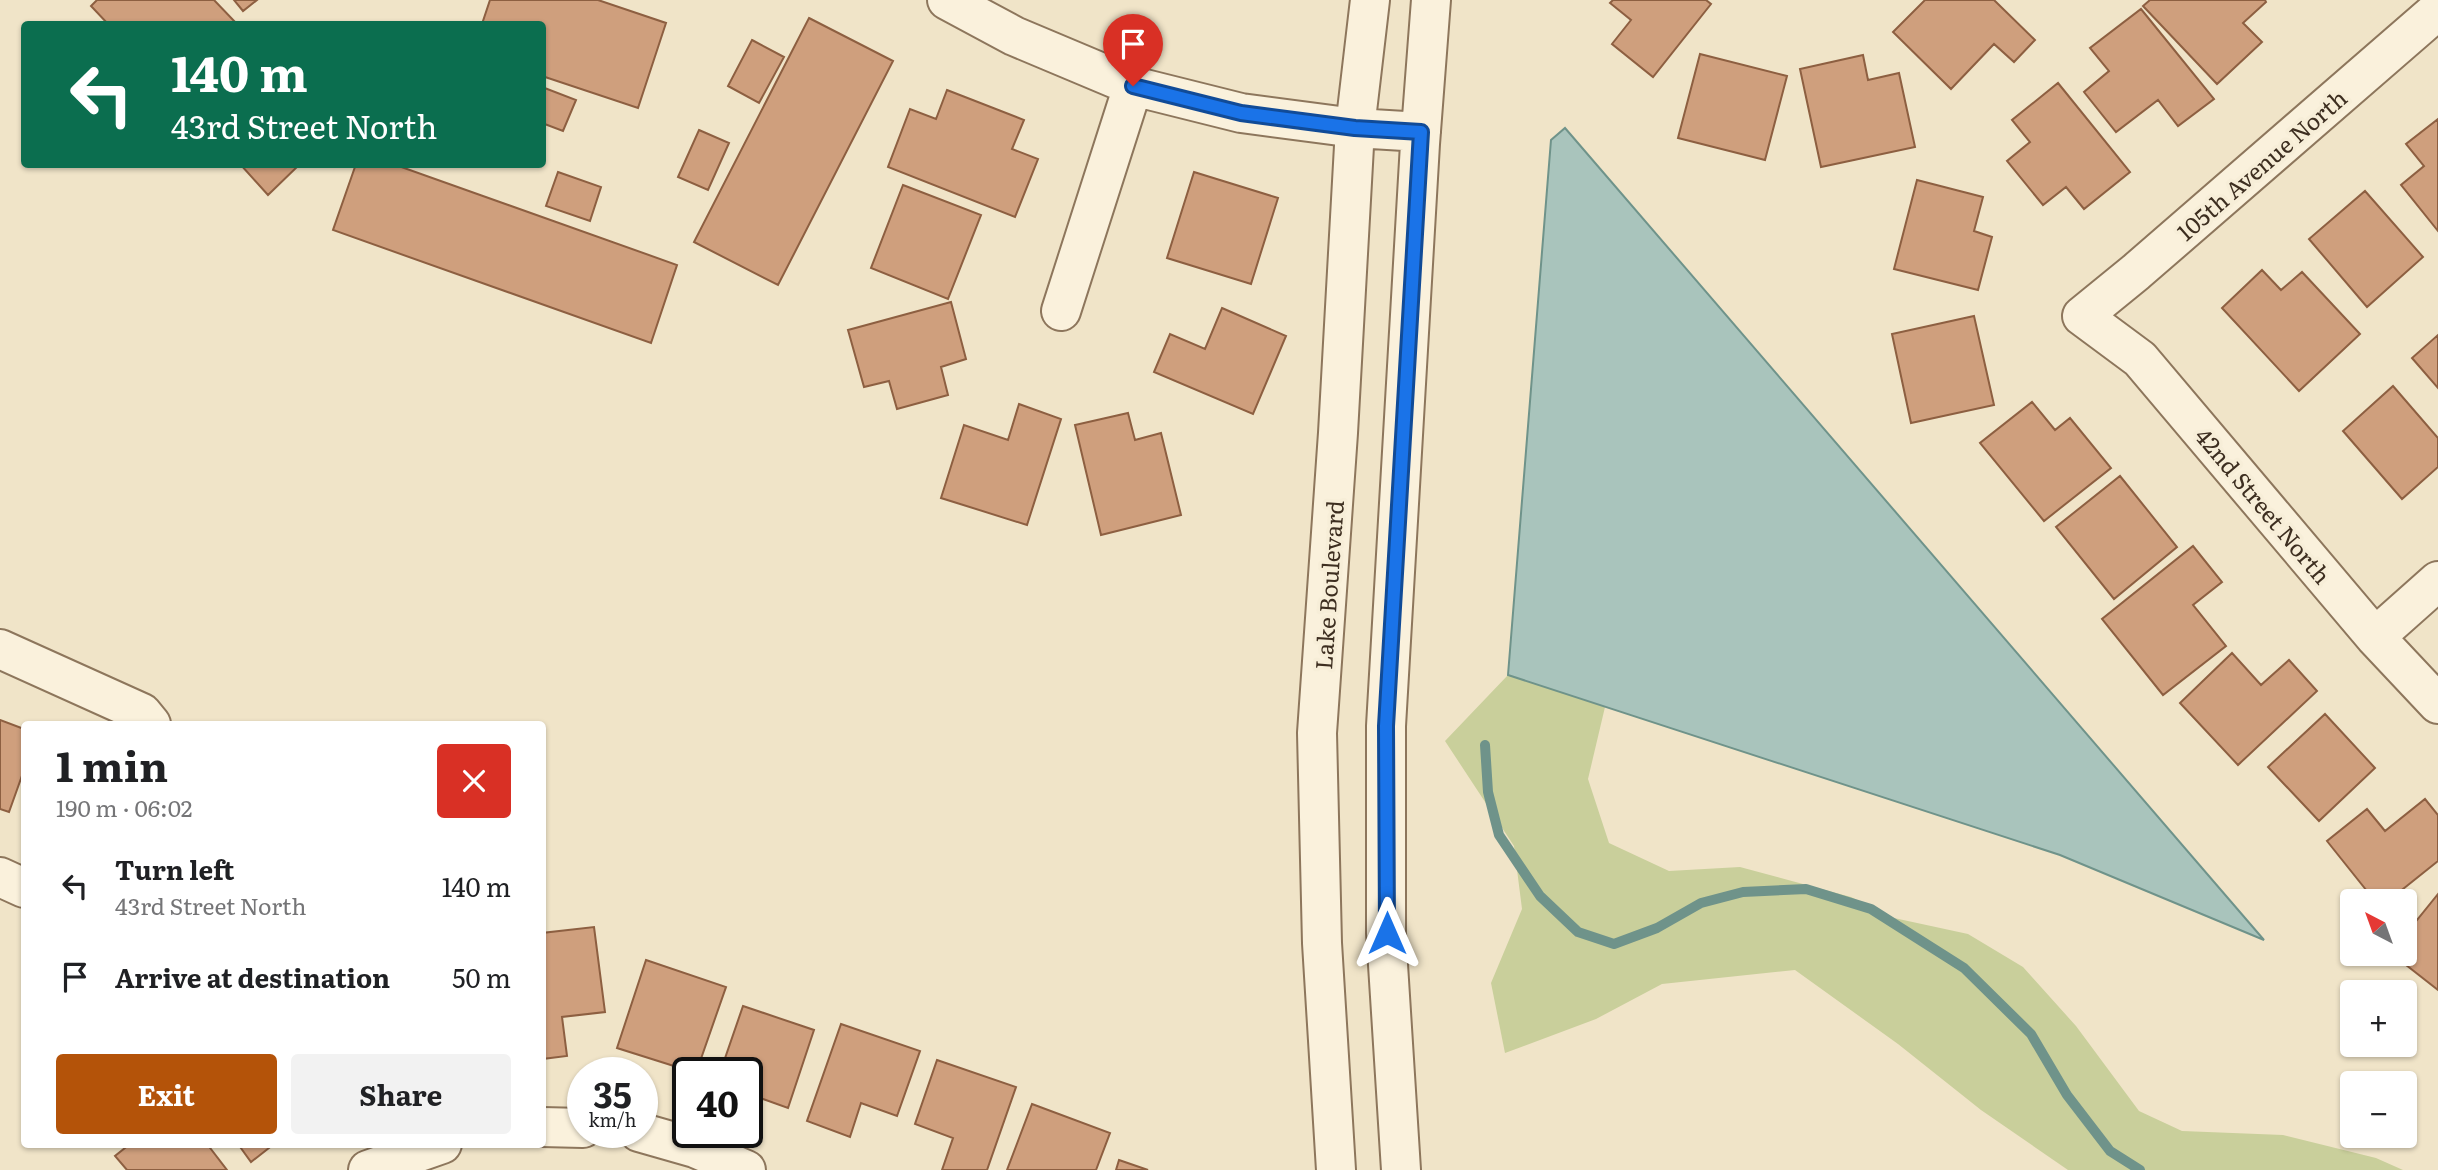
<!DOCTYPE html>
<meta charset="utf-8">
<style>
:root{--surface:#fff;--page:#f2f2f2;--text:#202124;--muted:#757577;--accent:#b45309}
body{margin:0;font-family:Literata,serif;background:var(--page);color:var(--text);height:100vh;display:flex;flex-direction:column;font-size:26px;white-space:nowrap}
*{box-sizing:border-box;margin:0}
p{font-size:23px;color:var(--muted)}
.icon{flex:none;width:38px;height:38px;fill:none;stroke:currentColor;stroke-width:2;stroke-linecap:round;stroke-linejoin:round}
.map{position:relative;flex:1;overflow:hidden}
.panel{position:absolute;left:21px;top:721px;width:525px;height:427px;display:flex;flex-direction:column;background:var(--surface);border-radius:7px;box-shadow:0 2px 5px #0004}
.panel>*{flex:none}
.top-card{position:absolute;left:21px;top:21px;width:525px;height:147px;border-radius:7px;box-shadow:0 2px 5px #0004;background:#0b6e4f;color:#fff;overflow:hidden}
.needle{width:46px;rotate:319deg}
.tools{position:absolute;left:2340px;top:889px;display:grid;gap:14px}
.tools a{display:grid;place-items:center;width:77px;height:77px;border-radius:7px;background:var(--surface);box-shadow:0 2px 5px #0004;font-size:35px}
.speed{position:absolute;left:567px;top:1057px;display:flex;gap:14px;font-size:35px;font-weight:700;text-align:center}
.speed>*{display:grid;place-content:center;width:91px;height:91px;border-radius:50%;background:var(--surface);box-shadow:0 2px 5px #0004;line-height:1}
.speed small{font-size:18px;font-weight:400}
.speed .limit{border:4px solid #111;border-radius:10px;background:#fff;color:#111}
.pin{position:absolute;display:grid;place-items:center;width:60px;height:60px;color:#fff;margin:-72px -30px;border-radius:50% 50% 50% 0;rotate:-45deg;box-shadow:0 0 7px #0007}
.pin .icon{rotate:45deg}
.me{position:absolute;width:77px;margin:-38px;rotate:0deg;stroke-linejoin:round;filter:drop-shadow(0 0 5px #0008)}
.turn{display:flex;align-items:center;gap:24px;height:147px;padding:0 35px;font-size:32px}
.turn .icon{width:91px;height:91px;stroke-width:2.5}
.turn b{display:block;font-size:49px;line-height:60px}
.round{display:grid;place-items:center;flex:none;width:74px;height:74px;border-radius:7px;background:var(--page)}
.headline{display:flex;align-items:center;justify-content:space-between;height:119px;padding:0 35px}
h1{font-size:42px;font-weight:700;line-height:52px}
.cta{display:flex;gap:14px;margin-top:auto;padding:14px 35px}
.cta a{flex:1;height:80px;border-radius:7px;background:var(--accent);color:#fff;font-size:28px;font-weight:700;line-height:80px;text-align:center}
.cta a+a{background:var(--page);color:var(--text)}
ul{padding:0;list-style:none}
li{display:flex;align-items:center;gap:21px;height:91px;padding:0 35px}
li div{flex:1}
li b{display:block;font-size:26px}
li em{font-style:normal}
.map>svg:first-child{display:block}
.green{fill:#c9cf9b}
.water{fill:#a9c4bc;stroke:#6f938a;stroke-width:2}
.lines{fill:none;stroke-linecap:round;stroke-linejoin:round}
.stream{stroke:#6f938a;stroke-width:10}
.building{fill:#cf9f7d;stroke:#8d5f41;stroke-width:2}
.minor-casing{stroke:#8d765c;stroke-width:42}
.minor{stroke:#faf1dc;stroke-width:38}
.route-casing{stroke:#114b97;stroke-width:18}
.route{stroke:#1a73e8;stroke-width:12}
.labels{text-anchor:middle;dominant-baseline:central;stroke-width:7;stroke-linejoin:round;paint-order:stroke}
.street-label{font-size:23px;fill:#3d2e20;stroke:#f7eed8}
</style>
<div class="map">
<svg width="2438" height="1170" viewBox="0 0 2438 1170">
<rect width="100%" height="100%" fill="#f0e4c8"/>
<path class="green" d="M1508,675L1605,707L1588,779L1609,843L1669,871L1740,867L1851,897L1894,918L1968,934L2023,967L2076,1026L2139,1111L2182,1131L2283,1135L2376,1158L2403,1170H2068L1981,1110L1898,1044L1795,970L1662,984L1596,1019L1505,1053L1491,983L1522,909L1514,846L1445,741Z"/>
<path class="water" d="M1565,128L2264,940L2060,855L1508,675L1551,140Z"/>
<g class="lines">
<path class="stream" d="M1485,745L1488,792L1499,835L1540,896L1578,932L1614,944L1657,928L1701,903L1743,892L1806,889L1871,909L1964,968L2031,1034L2067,1095L2110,1151L2140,1170"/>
</g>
<path class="building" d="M97,0H214L237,24H108L91,6Z
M234,0H257L243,11Z
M490,0H598L666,23L638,108L542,76V24H482Z
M1613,0H1706L1711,4L1653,77L1612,44L1631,20L1610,3Z
M1925,0H1994L2035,40L2014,62L1994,44L1951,89L1893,32Z
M2150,0H2265L2266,2L2243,23L2262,42L2217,84L2143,6Z
M2141,9L2214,99L2178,126L2158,100L2116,132L2084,92L2109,71L2090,48Z
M809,18L893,61L778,285L694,242Z
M752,40L784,57L759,103L728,86Z
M1700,54L1787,76L1765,160L1678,138Z
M1863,55L1868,80L1899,73L1915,147L1821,167L1800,69Z
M2058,83L2130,172L2084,209L2066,187L2043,205L2007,161L2030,142L2012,120Z
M542,87L576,100L563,131L542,123Z
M947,90L1024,120L1012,149L1038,159L1015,217L888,167L910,109L936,119Z
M2438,119V231L2401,185L2424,166L2406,144Z
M699,130L729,143L708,190L678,177Z
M240,164H300L268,195Z
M356,164H393L677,265L651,343L333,230Z
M558,172L601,187L590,221L546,206Z
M1194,172L1278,198L1251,284L1167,258Z
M1917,180L1983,197L1974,231L1992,237L1978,290L1894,269Z
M903,185L981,215L948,299L871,268Z
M2365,191L2423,257L2367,307L2309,239Z
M2262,270L2281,290L2302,272L2360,334L2299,391L2222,308Z
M951,302L966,359L941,367L948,395L897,409L889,381L864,387L848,330Z
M1222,308L1286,336L1253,414L1154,372L1170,334L1205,349Z
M1974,316L1994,405L1911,423L1892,334Z
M2438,335V388L2412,358Z
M2393,386L2438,438V467L2402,499L2343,431Z
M2032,402L2055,430L2070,418L2111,468L2044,521L1980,443Z
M1019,404L1061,419L1027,525L941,498L964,425L1008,440Z
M1128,413L1135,440L1161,433L1181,515L1101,535L1075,425Z
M2120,476L2177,547L2114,599L2056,527Z
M2193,546L2222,582L2193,605L2226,646L2163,695L2102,619Z
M2232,653L2261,685L2289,660L2317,691L2238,765L2180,703Z
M2325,714L2375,768L2319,821L2268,767Z
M0,720L24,729V770L9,812L0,809Z
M2425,799L2438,815V861L2388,901H2375L2327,841L2367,809L2385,831Z
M2438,894V990L2392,954H2404V936Z
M594,927L605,1012L562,1017L567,1056L542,1059V933Z
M646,960L726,987L696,1073L617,1048Z
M743,1006L814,1030L788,1108L752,1095L757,1080L747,1077V1073H736L722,1067Z
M841,1024L920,1051L897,1116L861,1103L850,1137L807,1121Z
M937,1060L1016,1087L987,1170H942L953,1138L915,1124Z
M1032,1104L1110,1133L1096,1170H1007Z
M130,1144H207L227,1170H127L115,1156Z
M238,1144H274L251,1162Z
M1119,1160L1148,1170H1116Z"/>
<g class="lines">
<g class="minor-casing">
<path id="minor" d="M947,0L1014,36L1133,86L1241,113L1355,128L1421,132
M2438,10L2136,272L2082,316L2140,359L2375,637L2438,704
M1061,311L1133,86
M2375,637L2438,581
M0,649L142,713L151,724
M0,877L24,888
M542,1127L583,1128
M639,1132L695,1148L746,1170
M368,1170L442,1144
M1336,1170L1322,943L1317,733L1338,433L1355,128L1370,0
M1401,1170L1386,933V726L1420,144L1431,0"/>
</g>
<use href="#minor" class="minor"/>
</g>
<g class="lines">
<g class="route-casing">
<path id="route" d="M1133,86L1241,113L1355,128L1421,132L1386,726L1387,933"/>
</g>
<use href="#route" class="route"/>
</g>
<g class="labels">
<g class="street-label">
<text transform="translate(2261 164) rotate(-41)">105th Avenue North</text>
<text transform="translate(2264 505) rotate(50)">42nd Street North</text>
<text transform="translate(1328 585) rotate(-86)">Lake Boulevard</text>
</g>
</g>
</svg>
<div class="tools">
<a><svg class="needle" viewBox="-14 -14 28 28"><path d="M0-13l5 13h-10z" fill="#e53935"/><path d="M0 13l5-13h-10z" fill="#757577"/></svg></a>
<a>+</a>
<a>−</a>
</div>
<div class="speed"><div>35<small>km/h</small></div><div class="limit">40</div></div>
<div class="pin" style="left:1133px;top:86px;background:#d93025"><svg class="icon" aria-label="arrive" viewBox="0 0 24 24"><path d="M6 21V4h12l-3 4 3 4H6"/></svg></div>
<svg class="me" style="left:1387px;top:933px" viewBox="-20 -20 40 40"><path d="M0-17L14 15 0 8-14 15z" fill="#1a73e8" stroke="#fff" stroke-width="4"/></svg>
<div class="top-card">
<div class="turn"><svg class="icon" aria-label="left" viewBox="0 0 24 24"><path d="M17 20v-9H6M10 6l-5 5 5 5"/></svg><div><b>140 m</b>43rd Street North</div></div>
</div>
<section class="panel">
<div class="headline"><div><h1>1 min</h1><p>190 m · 06:02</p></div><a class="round" style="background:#d93025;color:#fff"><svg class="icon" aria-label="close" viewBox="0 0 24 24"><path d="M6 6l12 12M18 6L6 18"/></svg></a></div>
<ul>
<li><svg class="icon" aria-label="left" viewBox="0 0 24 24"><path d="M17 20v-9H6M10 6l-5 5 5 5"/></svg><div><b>Turn left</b><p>43rd Street North</p></div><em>140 m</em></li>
<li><svg class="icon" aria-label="arrive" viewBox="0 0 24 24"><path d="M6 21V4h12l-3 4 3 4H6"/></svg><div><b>Arrive at destination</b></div><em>50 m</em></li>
</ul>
<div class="cta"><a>Exit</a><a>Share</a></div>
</section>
</div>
